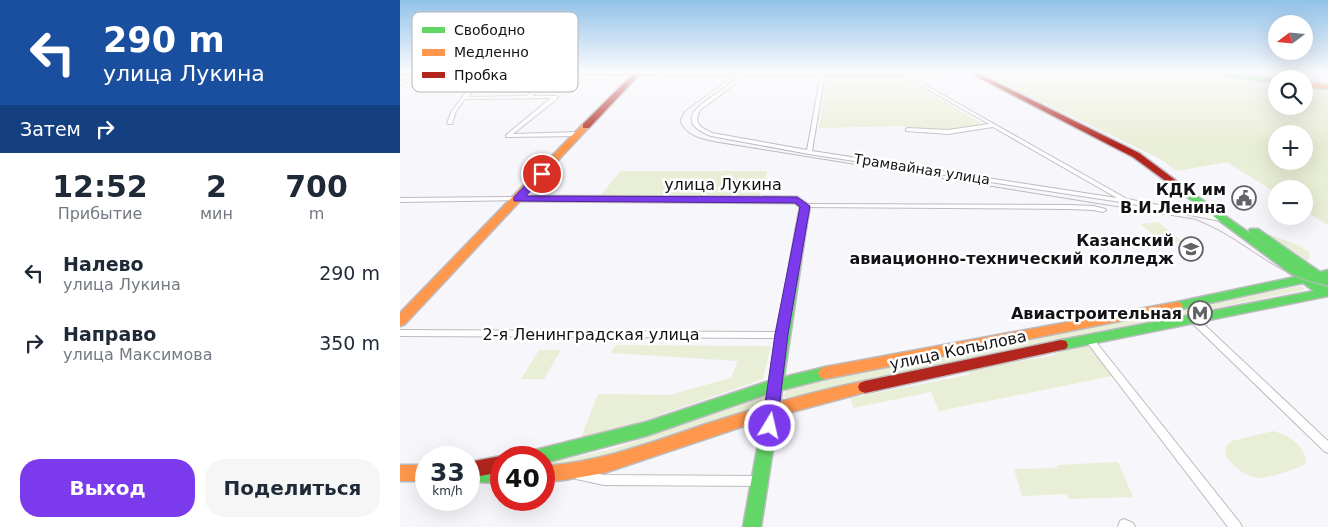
<!DOCTYPE html>
<html lang="ru">
<meta charset="utf-8">
<style>
:root{--surface:#fff;--page:#f6f6f7;--text:#1f2937;--muted:#747a83;--accent:#7c3aed}
body{margin:0;font-family:"DejaVu Sans",sans-serif;background:var(--page);color:var(--text);height:100vh;display:flex;flex-direction:column;font-size:19px;white-space:nowrap}
*{box-sizing:border-box;margin:0}
p{font-size:16px;color:var(--muted)}
.icon{flex:none;width:28px;height:28px;fill:none;stroke:currentColor;stroke-width:2;stroke-linecap:round;stroke-linejoin:round}
.map{position:relative;flex:1;overflow:hidden}
.details{display:flex;flex-direction:column;background:var(--surface);width:400px}
.details>*{flex:none}
.hud{background:#1a4fa0;color:#fff;overflow:hidden}
.needle{width:32px;rotate:254deg}
.controls{position:absolute;left:868px;top:15px;display:grid;gap:10px}
.controls a{display:grid;place-items:center;width:45px;height:45px;border-radius:50%;background:var(--surface);box-shadow:0 5px 20px #0002;font-size:25px}
.speed{position:absolute;left:15px;top:446px;display:flex;gap:10px;font-size:25px;font-weight:700;text-align:center}
.speed>*{display:grid;place-content:center;width:65px;height:65px;border-radius:50%;background:var(--surface);box-shadow:0 5px 20px #0002;line-height:1}
.speed small{font-size:12px;font-weight:400}
.speed .limit{border:8px solid #d22;background:#fff;color:#111}
.pin{position:absolute;display:grid;place-items:center;width:42px;height:42px;color:#fff;margin:-21px;border:2px solid #fff;border-radius:50%;box-shadow:0 1px 5px #0007}
.me{position:absolute;width:55px;margin:-28px;rotate:9deg;stroke-linejoin:round;filter:drop-shadow(0 0 4px #0008)}
.turn{display:flex;align-items:center;gap:18px;height:105px;padding:0 20px;font-size:22px}
.turn .icon{width:65px;height:65px;stroke-width:2.5}
.turn b{display:block;font-size:35px;line-height:42px}
.then{display:flex;align-items:center;height:48px;padding:0 20px;background:#0003;gap:10px;font-size:19px}
.eta{display:flex;justify-content:space-evenly;align-items:center;height:85px;text-align:center}
.eta b{font-size:30px;font-weight:700;line-height:35px}
.cta{display:flex;gap:10px;margin-top:auto;padding:10px 20px}
.cta a{flex:1;height:58px;border-radius:20px;background:var(--accent);color:#fff;font-size:20px;font-weight:700;line-height:58px;text-align:center}
.cta a+a{background:var(--page);color:var(--text)}
ul{padding:0;list-style:none}
li{display:flex;align-items:center;gap:15px;height:70px;padding:0 20px}
li div{flex:1}
li b{display:block;font-size:19px}
li em{font-style:normal}
main{display:flex;flex:1;min-height:0}
.map>svg:first-child{display:block}
.green{fill:#e9eed6;fill-rule:evenodd}
.lines{fill:none;stroke-linecap:round;stroke-linejoin:round}
.street-casing{stroke:#bcbcc0;stroke-width:2}
.fast-casing{stroke:#bcbcc0;stroke-width:3}
.slow-casing{stroke:#bcbcc0;stroke-width:3}
.jam-casing{stroke:#bcbcc0;stroke-width:3}
.street{fill:#fefefe;fill-rule:evenodd}
.fast{fill:#63d668;fill-rule:evenodd}
.slow{fill:#ff974d;fill-rule:evenodd}
.jam{fill:#b3261e;fill-rule:evenodd}
.tram{stroke:#bbbbbc;stroke-width:1}
.route{fill:#7c3aed;stroke:#51269a}
.labels{text-anchor:middle;dominant-baseline:central;stroke-width:5;stroke-linejoin:round;paint-order:stroke}
.far-street-label{font-size:14px;fill:#131317;stroke:#fff}
.street-label{font-size:16px;fill:#131317;stroke:#fff}
.poi-label{font-size:16px;font-weight:bold;fill:#131317;stroke:#fff;text-anchor:end}
.key{fill:#fff;stroke:#b8b8b9;stroke-width:1}
.key-label{font-size:14px;fill:#131317}
</style>
<main>
<section class="details">
<div class="hud">
<div class="turn"><svg class="icon" aria-label="left" viewBox="0 0 24 24"><path d="M17 20v-9H6M10 6l-5 5 5 5"/></svg><div><b>290 m</b>улица Лукина</div></div>
<div class="then">Затем<svg class="icon" aria-label="right" viewBox="0 0 24 24"><path d="M7 20v-9h11M14 6l5 5-5 5"/></svg></div>
</div>
<div class="eta">
<div><b>12:52</b><p>Прибытие</p></div>
<div><b>2</b><p>мин</p></div>
<div><b>700</b><p>m</p></div>
</div>
<ul>
<li><svg class="icon" aria-label="left" viewBox="0 0 24 24"><path d="M17 20v-9H6M10 6l-5 5 5 5"/></svg><div><b>Налево</b><p>улица Лукина</p></div><em>290 m</em></li>
<li><svg class="icon" aria-label="right" viewBox="0 0 24 24"><path d="M7 20v-9h11M14 6l5 5-5 5"/></svg><div><b>Направо</b><p>улица Максимова</p></div><em>350 m</em></li>
</ul>
<div class="cta"><a>Выход</a><a>Поделиться</a></div>
</section>
<div class="map">
<svg width="928" height="527" viewBox="0 0 928 527">
<rect width="100%" height="100%" fill="#f6f6fb"/>
<path class="green" d="M579,72H790L876,83V106H904V87L928,90V225L904,210V189H876V193L827,162L777,171L757,157ZM876,134H904V161H876Z
M428,75H501L584,125C558,130 533,130 507,129L504,126L419,128Z
M220,171H367L359,199L199,198Z
M758,222L782,241L765,245L741,224Z
M866,233L902,247L910,253L908,261Z
M901,286L904,288V290L603,350L394,397L387,398L384,396L386,389L393,386Z
M216,345L371,346L363,379L223,428L180,440L198,394L269,395L331,378L338,361L211,353Z
M685,346C698,349 708,363 712,376L539,411L531,392L453,408L451,398L568,375L572,369L651,356L663,351Z
M139,350H161L144,379H121Z
M363,397L366,398L365,405L200,460L144,468V466L150,463L216,448Z
M873,431C888,435 901,443 906,458L905,464L900,467C887,471 872,478 858,478C844,477 811,453 832,441Z
M718,462L733,497L669,499L667,494L622,496L614,469L657,468V465Z"/>
<g class="lines">
<g class="street-casing">
<path id="street" d="M19,72L22,73L0,85V82Z
M89,72H93L80,81L68,97L126,96L159,72H161V74L132,96H156L158,97V98L113,134L179,132L182,134L179,136L106,137V135L151,98L65,99L56,111L52,124H48L47,123L52,111L76,79Z
M347,72H351L300,110C293,124 300,127 312,133L407,150L421,73L423,72L425,73L412,151L717,198L593,127L548,134L506,131V129L508,128L548,130L589,124L501,74V72H502L727,199L821,217L824,219L821,221L727,203L409,154L311,136C274,122 298,106 317,93C327,86 337,79 347,72Z
M118,197L120,198V200L0,202V198Z
M405,204L668,205L694,206L705,209L706,210L703,212L694,210L668,209L403,207L402,206Z
M792,315L795,316L928,441V453L924,451L789,320L788,318L789,316Z
M0,330L382,332L385,333L386,335L385,337L382,338L0,336Z
M689,336L692,337L840,523L842,527H828L686,341L685,339L686,337Z
M180,470L204,475L360,476L364,477L366,481L364,485L360,486L204,485L176,479L174,475L176,471Z
M724,519L733,523L735,527H718L720,521Z"/>
</g>
<g class="fast-casing">
<path id="fast" d="M251,72H558L555,74L484,76L253,75L251,74Z
M804,72H819L876,79V83Z
M781,185L908,274L850,233L849,231L850,229H858L920,272L928,270V287L916,280L928,288V296L661,350L656,349L654,345L656,341L661,340L914,291L903,283L777,310L773,309L771,306L773,303L777,302L895,277L778,190V186Z
M401,225L406,228L384,377L425,367L430,369L432,373L430,377L425,379L382,390L361,527H343L367,394L246,436L144,463V458H127L129,453L135,450L246,422L369,381L396,228Z
M79,466L101,467V483L79,482L73,480L71,474L73,468Z"/>
</g>
<g class="slow-casing">
<path id="slow" d="M904,82L928,85V89L904,86Z
M183,124L190,126L5,324L0,326V313Z
M777,302L781,303L783,306L781,309L425,379L420,377L418,373L420,369L425,367Z
M465,381L470,383L472,387L470,391L362,420L204,473L164,480L144,482V466C200,462 250,443 303,425C356,408 410,392 465,381Z
M0,465H26V481H0Z"/>
</g>
<g class="jam-casing">
<path id="jam" d="M0,72H51L48,74L0,75Z
M85,72H255L256,73L253,75H239L189,128H183V124L232,75L88,74Z
M568,72H575L739,153L786,188L781,191L778,190L733,157Z
M118,196L397,197L410,206L406,228L401,231L396,228L400,207L395,203L115,201L113,199Z
M661,340L666,341L668,345L666,349L661,350L465,393L460,391L458,387L460,383L465,381Z
M101,456L104,458H101V472L69,478V462Z"/>
</g>
<use href="#street" class="street"/>
<use href="#fast" class="fast"/>
<use href="#slow" class="slow"/>
<use href="#jam" class="jam"/>
<path class="tram" d="M338,72L284,112L280,121C286,136 301,139 316,142L794,219C844,237 874,277 928,286"/>
</g>
<linearGradient id="sky" x2="0" y2="1"><stop stop-color="#92c2e9"/><stop offset="0.5" stop-color="#fbfbfd"/><stop offset="1" stop-color="#fbfbfd" stop-opacity="0"/></linearGradient>
<rect width="928" height="145" fill="url(#sky)"/>
<path class="route" d="M142,171L146,174L126,196L397,197L410,206L388,334L377,426L375,431L370,433L364,431L362,426L375,334L400,207L395,203L114,201V197L138,172Z"/>
<defs>
<g id="civic-ring" transform="scale(1.25)"><circle r="9.5" fill="#fff" stroke="#626267" stroke-width="1.5"/><path d="M-.6-6.5H3V-4.5H.6V-3L4-1V1h2V6H-6V1h2V-1L-.6-3ZM-1.2 2.5V6h2.4V2.5Z" fill="#626267"/></g>
<g id="university-ring" transform="scale(1.25)"><circle r="9.5" fill="#fff" stroke="#626267" stroke-width="1.5"/><path d="M0-5L7-2L0 1L-7-2ZM-4 1L0 2.5L4 1V4Q0 6-4 4Z" fill="#626267"/></g>
<g id="metro-ring" transform="scale(1.25)"><circle r="9.5" fill="#fff" stroke="#626267" stroke-width="1.5"/><path d="M-5.5 5V-5H-3L0 0L3-5H5.5V5H3V-.5L0 4L-3-.5V5Z" fill="#626267"/></g>
</defs>
<g fill-rule="evenodd">
<use href="#civic-ring" x="844" y="198"/>
<use href="#university-ring" x="791" y="249"/>
<use href="#metro-ring" x="800" y="313"/>
</g>
<g class="labels">
<g class="far-street-label">
<text transform="translate(522 169) rotate(9)">Трамвайная улица</text>
</g>
<g class="street-label">
<text x="323" y="184">улица Лукина</text>
<text x="191" y="334">2-я Ленинградская улица</text>
<text transform="translate(558 350) rotate(-12)">улица Копылова</text>
</g>
<g class="poi-label">
<text x="826" y="189">КДК им<tspan x="826" dy="18">В.И.Ленина</tspan></text>
<text x="774" y="240">Казанский<tspan x="774" dy="18">авиационно-технический колледж</tspan></text>
<text x="782" y="313">Авиастроительная</text>
</g>
</g>
<rect x="12" y="12" width="166" height="80" rx="8" class="key"/>
<rect x="22" y="27" width="23" height="6" fill="#63d668"/>
<rect x="22" y="49" width="23" height="7" fill="#ff974d"/>
<rect x="22" y="72" width="23" height="6" fill="#b3261e"/>
<g class="key-label">
<text x="54" y="35">Свободно</text>
<text x="54" y="57">Медленно</text>
<text x="54" y="80">Пробка</text>
</g>
</svg>
<div class="controls">
<a><svg class="needle" viewBox="-14 -14 28 28"><path d="M0-13l5 13h-10z" fill="#e53935"/><path d="M0 13l5-13h-10z" fill="#747a83"/></svg></a>
<a><svg class="icon" aria-label="search" viewBox="0 0 24 24"><circle cx="10" cy="10" r="6"/><path d="M15 15l6 6"/></svg></a>
<a>+</a>
<a>−</a>
</div>
<div class="speed"><div>33<small>km/h</small></div><div class="limit">40</div></div>
<div class="pin" style="left:142px;top:174px;background:#d93025"><svg class="icon" aria-label="arrive" viewBox="0 0 24 24"><path d="M6 21V4h12l-3 4 3 4H6"/></svg></div>
<svg class="me" style="left:370px;top:426px" viewBox="-20 -20 40 40"><circle r="17" fill="#7c3aed" stroke="#fff" stroke-width="3"/><path d="M0-11L8 9 0 5-8 9z" fill="#fff"/></svg>
</div>
</main>
